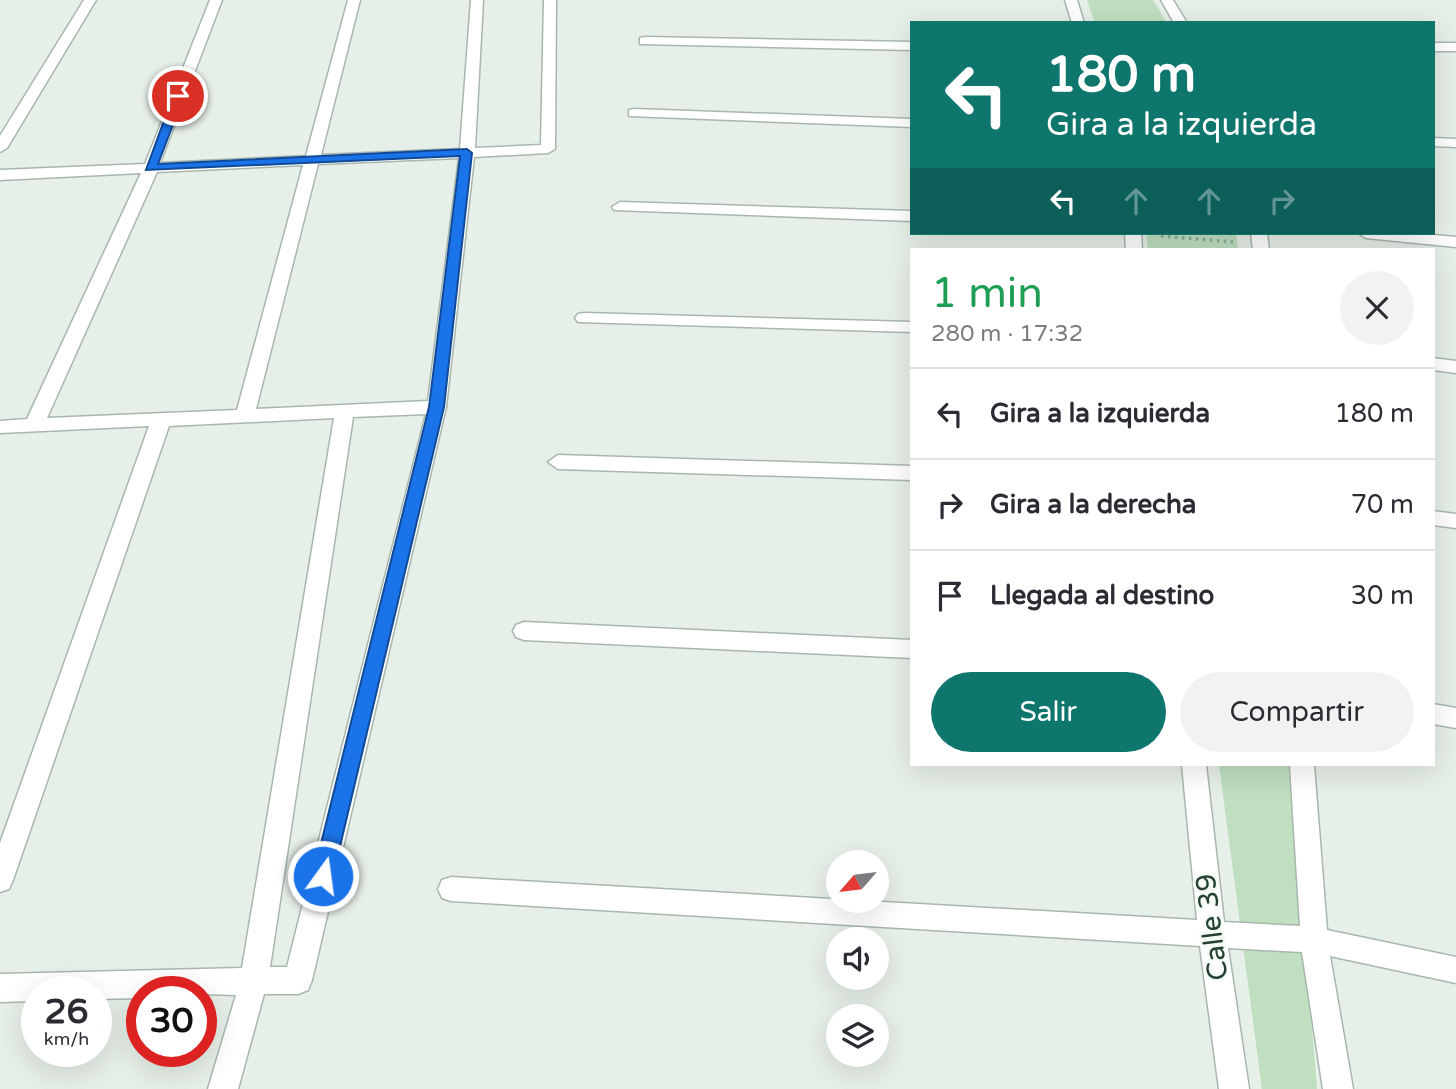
<!DOCTYPE html>
<html lang="es">
<meta charset="utf-8">
<style>
:root{--surface:#fff;--page:#f2f2f3;--text:#2b2b33;--muted:#7c7c81;--line:#e1e1e2;--accent:#0f766e}
body{margin:0;font-family:"Varela Round",sans-serif;background:var(--page);color:var(--text);height:100vh;display:flex;flex-direction:column;font-size:26px;white-space:nowrap}
*{box-sizing:border-box;margin:0}
p{font-size:23px;color:var(--muted)}
.icon{flex:none;width:38px;height:38px;fill:none;stroke:currentColor;stroke-width:2;stroke-linecap:round;stroke-linejoin:round}
.map{position:relative;flex:1;overflow:hidden}
.sheet{position:absolute;left:910px;top:248px;width:525px;height:518px;display:flex;flex-direction:column;background:var(--surface);border-radius:0px;box-shadow:0 7px 28px #0002}
.sheet>*{flex:none}
.banner{position:absolute;left:910px;top:21px;width:525px;height:214px;border-radius:0px;box-shadow:0 7px 28px #0002;background:#0f766e;color:#fff;overflow:hidden}
.needle{width:46px;rotate:242deg}
.fabs{position:absolute;left:826px;top:850px;display:grid;gap:14px}
.fabs a{display:grid;place-items:center;width:63px;height:63px;border-radius:50%;background:var(--surface);box-shadow:0 7px 28px #0002;font-size:35px}
.speed{position:absolute;left:21px;top:976px;display:flex;gap:14px;font-size:35px;font-weight:700;text-align:center}
.speed>*{display:grid;place-content:center;width:91px;height:91px;border-radius:50%;background:var(--surface);box-shadow:0 7px 28px #0002;line-height:1}
.speed small{font-size:18px;font-weight:400}
.speed .limit{border:10px solid #d22;background:#fff;color:#111}
.pin{position:absolute;display:grid;place-items:center;width:60px;height:60px;color:#fff;margin:-30px;border:4px solid #fff;border-radius:50%;box-shadow:0 2px 7px #0007}
.me{position:absolute;width:77px;margin:-38px;rotate:14deg;stroke-linejoin:round;filter:drop-shadow(0 0 5px #0008)}
.turn{display:flex;align-items:center;gap:24px;height:147px;padding:0 21px;font-size:32px}
.turn .icon{width:91px;height:91px;stroke-width:2.5}
.turn b{display:block;font-size:49px;line-height:60px}
.lanes{display:flex;align-items:center;height:66px;padding:0 21px;background:#0003;justify-content:center;gap:35px;direction:ltr}
.lanes .off{opacity:.35}
.round{display:grid;place-items:center;flex:none;width:74px;height:74px;border-radius:37px;background:var(--page)}
.headline{display:flex;align-items:center;justify-content:space-between;height:119px;padding:0 21px}
h1{font-size:42px;font-weight:600;line-height:52px;color:#1e9e55}
.cta{display:flex;gap:14px;margin-top:auto;padding:14px 21px}
.cta a{flex:1;height:80px;border-radius:42px;background:var(--accent);color:#fff;font-size:28px;font-weight:600;line-height:80px;text-align:center}
.cta a+a{background:var(--page);color:var(--text)}
ul{padding:0;list-style:none}
li{display:flex;align-items:center;gap:21px;height:91px;padding:0 21px;border-top:2px solid var(--line)}
li div{flex:1}
li b{display:block;font-size:26px}
li em{font-style:normal}
.map>svg:first-child{display:block}
.green{fill:#bfdfc0}
.lines{fill:none;stroke-linecap:round;stroke-linejoin:round}
.minor-casing{stroke:#a8b7ae;stroke-width:3}
.path{stroke:#86b299;stroke-width:3.5;stroke-dasharray:2.5 4.5;stroke-linecap:butt}
.minor{fill:#fff;fill-rule:evenodd}
.route{fill:#1a73e8;stroke:#114b97;stroke-width:2}
.labels{text-anchor:middle;dominant-baseline:central;stroke-width:6;stroke-linejoin:round;paint-order:stroke}
.near-street-label{font-size:28px;fill:#244132;stroke:#f6fbf7}
</style>
<div class="map">
<svg width="1456" height="1089" viewBox="0 0 1456 1089">
<rect width="100%" height="100%" fill="#e6efe8"/>
<path class="green" d="M1087,0H1153L1167,23H1095Z
M1146,233H1236L1238,250H1148Z
M1219,765H1290L1317,1089H1262Z"/>
<g class="lines">
<g class="minor-casing">
<path id="minor" d="M84,0H96L7,148L0,152V136Z
M210,0H222L160,163L306,156L348,0H360L321,155L460,149L471,0H483L475,148L541,145L544,0H556L555,149L548,153L474,157L446,407L312,980L308,990L298,994H264L238,1089H208L236,995L142,992V998L96,999V992H37V1001L0,1002V974L242,968L334,418L169,426L13,880L9,889L0,892V843L149,426L0,433V421L27,419L141,173L0,180V170L145,164ZM459,158L428,401L256,409L318,164ZM303,165L237,410L47,418L157,172ZM426,414L287,967H270L353,417Z
M1065,0H1077L1084,23H1072Z
M1161,0H1173L1187,23H1174Z
M645,37L912,42V50L640,44V38Z
M1433,43H1456V51H1433Z
M634,109L912,119V127L629,116V110Z
M1433,138L1456,139V147L1433,146Z
M620,202L912,211V221L614,210L612,207Z
M1125,233H1141L1142,250H1126Z
M1251,233H1267L1269,250H1253Z
M1358,233H1412L1456,237V247L1366,238Z
M584,313L912,322V332L578,322L575,318L578,314Z
M1433,358L1456,361V373L1433,370Z
M558,455L912,466V480L558,469L548,462Z
M1433,511L1456,514V528L1433,525Z
M524,622L912,640V658L524,640L516,637L513,631L516,625Z
M1433,704L1456,708V728L1433,724Z
M1182,765H1206L1224,922L1300,926L1290,765H1314L1327,930L1456,957V983L1330,956L1353,1089H1323L1302,952L1228,948L1249,1089H1219L1200,946L451,901L442,898L438,889L442,880L451,877L1197,920Z"/>
</g>
<path class="path" d="M1161,236L1233,242"/>
<use href="#minor" class="minor"/>
</g>
<path class="route" d="M178,93L184,96L158,164L467,149L472,153L444,407L333,876L330,882L323,885L316,882L313,876L429,407L460,156L146,170L173,96Z"/>
<g class="labels">
<g class="near-street-label">
<text transform="translate(1212 927) rotate(-97)">Calle 39</text>
</g>
</g>
</svg>
<div class="fabs">
<a><svg class="needle" viewBox="-14 -14 28 28"><path d="M0-13l5 13h-10z" fill="#e53935"/><path d="M0 13l5-13h-10z" fill="#7c7c81"/></svg></a>
<a><svg class="icon" aria-label="sound" viewBox="0 0 24 24"><path d="M4 9h4l5-4v14l-5-4H4zM17 9q2 3 0 6"/></svg></a>
<a><svg class="icon" aria-label="layers" viewBox="0 0 24 24"><path d="M12 4l9 5-9 5-9-5zM3 14l9 5 9-5"/></svg></a>
</div>
<div class="speed"><div>26<small>km/h</small></div><div class="limit">30</div></div>
<div class="pin" style="left:178px;top:96px;background:#d93025"><svg class="icon" aria-label="arrive" viewBox="0 0 24 24"><path d="M6 21V4h12l-3 4 3 4H6"/></svg></div>
<svg class="me" style="left:323px;top:876px" viewBox="-20 -20 40 40"><circle r="17" fill="#1a73e8" stroke="#fff" stroke-width="3"/><path d="M0-11L8 9 0 5-8 9z" fill="#fff"/></svg>
<div class="banner">
<div class="turn"><svg class="icon" aria-label="left" viewBox="0 0 24 24"><path d="M17 20v-9H6M10 6l-5 5 5 5"/></svg><div><b>180 m</b>Gira a la izquierda</div></div>
<div class="lanes"><svg class="icon" aria-label="left" viewBox="0 0 24 24"><path d="M17 20v-9H6M10 6l-5 5 5 5"/></svg><svg class="icon off" aria-label="ahead" viewBox="0 0 24 24"><path d="M12 20V5M6 11l6-6 6 6"/></svg><svg class="icon off" aria-label="ahead" viewBox="0 0 24 24"><path d="M12 20V5M6 11l6-6 6 6"/></svg><svg class="icon off" aria-label="right" viewBox="0 0 24 24"><path d="M7 20v-9h11M14 6l5 5-5 5"/></svg></div>
</div>
<section class="sheet">
<div class="headline"><div><h1>1 min</h1><p>280 m · 17:32</p></div><a class="round"><svg class="icon" aria-label="close" viewBox="0 0 24 24"><path d="M6 6l12 12M18 6L6 18"/></svg></a></div>
<ul>
<li><svg class="icon" aria-label="left" viewBox="0 0 24 24"><path d="M17 20v-9H6M10 6l-5 5 5 5"/></svg><div><b>Gira a la izquierda</b></div><em>180 m</em></li>
<li><svg class="icon" aria-label="right" viewBox="0 0 24 24"><path d="M7 20v-9h11M14 6l5 5-5 5"/></svg><div><b>Gira a la derecha</b></div><em>70 m</em></li>
<li><svg class="icon" aria-label="arrive" viewBox="0 0 24 24"><path d="M6 21V4h12l-3 4 3 4H6"/></svg><div><b>Llegada al destino</b></div><em>30 m</em></li>
</ul>
<div class="cta"><a>Salir</a><a>Compartir</a></div>
</section>
</div>
